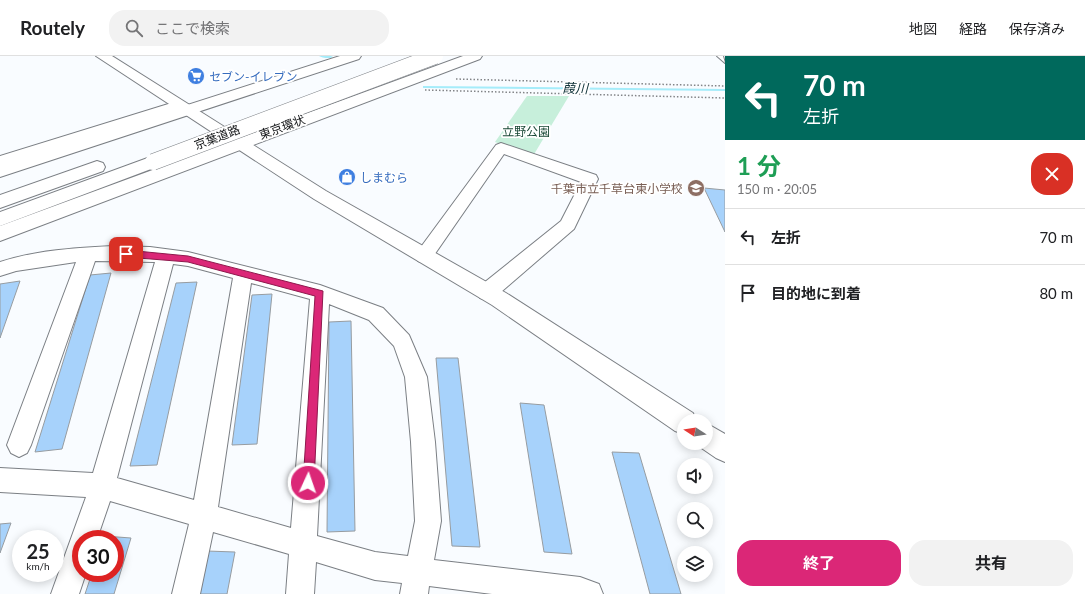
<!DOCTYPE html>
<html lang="ja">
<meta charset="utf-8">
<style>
:root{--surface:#fff;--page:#f2f2f2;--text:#202124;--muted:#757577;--line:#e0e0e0;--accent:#db2777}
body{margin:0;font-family:Lato,"Noto Sans JP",sans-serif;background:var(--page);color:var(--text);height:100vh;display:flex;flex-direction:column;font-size:15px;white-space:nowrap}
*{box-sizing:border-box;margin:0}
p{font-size:13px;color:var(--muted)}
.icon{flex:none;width:22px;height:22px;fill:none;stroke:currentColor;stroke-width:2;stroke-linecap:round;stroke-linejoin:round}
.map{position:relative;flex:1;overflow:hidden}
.panel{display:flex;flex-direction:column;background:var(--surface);width:360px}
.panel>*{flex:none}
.guide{background:#00695c;color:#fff;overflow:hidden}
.needle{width:26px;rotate:282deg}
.fabs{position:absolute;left:677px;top:358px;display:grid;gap:8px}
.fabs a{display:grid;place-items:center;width:36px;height:36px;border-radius:50%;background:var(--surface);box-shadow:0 2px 10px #0003;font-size:20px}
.speed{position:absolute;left:12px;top:474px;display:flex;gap:8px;font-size:20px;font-weight:700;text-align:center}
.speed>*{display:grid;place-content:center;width:52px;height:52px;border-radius:50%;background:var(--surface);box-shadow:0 2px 10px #0003;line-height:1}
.speed small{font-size:10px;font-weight:400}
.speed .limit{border:6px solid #d22;background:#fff;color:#111}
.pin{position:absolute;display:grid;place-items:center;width:34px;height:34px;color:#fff;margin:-17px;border-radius:8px;box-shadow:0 2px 6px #0006}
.me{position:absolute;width:44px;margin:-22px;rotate:3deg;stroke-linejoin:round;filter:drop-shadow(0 0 3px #0008)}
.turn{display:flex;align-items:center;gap:14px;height:84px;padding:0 12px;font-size:18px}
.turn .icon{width:52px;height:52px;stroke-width:2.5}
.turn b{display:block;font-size:28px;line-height:34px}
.round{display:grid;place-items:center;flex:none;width:42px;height:42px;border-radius:16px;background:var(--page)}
.head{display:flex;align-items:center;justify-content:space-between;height:68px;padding:0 12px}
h1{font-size:24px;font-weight:700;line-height:30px;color:#1e9e55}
.button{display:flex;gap:8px;margin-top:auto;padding:8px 12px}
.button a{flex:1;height:46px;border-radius:16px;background:var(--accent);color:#fff;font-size:16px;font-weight:700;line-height:46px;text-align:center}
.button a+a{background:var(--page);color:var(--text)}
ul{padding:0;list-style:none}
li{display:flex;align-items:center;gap:12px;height:56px;padding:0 12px;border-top:1px solid var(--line)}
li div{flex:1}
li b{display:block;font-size:15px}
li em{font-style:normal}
header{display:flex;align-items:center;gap:24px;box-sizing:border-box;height:56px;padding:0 20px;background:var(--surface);border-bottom:1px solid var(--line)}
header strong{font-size:19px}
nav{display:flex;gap:22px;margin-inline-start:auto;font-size:14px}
.search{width:280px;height:36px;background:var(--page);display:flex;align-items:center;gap:10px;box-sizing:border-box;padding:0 14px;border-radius:16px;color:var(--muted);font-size:15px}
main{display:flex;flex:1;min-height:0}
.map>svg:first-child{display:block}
.green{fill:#c7efdb}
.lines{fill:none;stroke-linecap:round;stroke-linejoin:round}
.stream{fill:#a5ecfa;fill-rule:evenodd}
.building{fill:#a7d2fb;stroke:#979ca0}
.service-casing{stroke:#7b7f84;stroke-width:2}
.minor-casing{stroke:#7b7f84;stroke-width:2}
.tertiary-casing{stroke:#7b7f84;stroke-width:2}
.trunk-casing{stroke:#7b7f84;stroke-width:2}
.motorway-casing{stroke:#7b7f84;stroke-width:2}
.path{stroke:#828487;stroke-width:1.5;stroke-dasharray:1.5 2;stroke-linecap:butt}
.service{fill:#fff;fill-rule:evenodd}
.minor{fill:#fff;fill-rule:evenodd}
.tertiary{fill:#fff;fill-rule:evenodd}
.trunk{fill:#fff;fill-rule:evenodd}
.motorway{fill:#fff;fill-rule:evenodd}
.motorway-bridge-casing{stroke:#7b7f84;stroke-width:17;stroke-linecap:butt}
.motorway-bridge{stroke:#fff;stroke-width:16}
.route{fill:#db2777;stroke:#8e194d}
.labels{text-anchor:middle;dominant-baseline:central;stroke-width:3.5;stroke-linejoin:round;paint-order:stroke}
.far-shop-label{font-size:12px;fill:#366cbe;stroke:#fff;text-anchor:start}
.far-street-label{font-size:12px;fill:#101214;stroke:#fff}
.far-park-label{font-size:12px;fill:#184835;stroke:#fff}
.far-education-label{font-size:12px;fill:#785e54;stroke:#fff;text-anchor:end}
.far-water-label{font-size:13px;font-style:italic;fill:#0e3137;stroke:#fff}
</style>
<header>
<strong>Routely</strong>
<div class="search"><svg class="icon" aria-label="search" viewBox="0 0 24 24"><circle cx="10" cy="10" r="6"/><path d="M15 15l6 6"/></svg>ここで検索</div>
<nav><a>地図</a><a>経路</a><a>保存済み</a></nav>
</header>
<main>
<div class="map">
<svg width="725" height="538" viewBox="0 0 725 538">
<rect width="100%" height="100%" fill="#f9fcff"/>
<path class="green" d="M527,40H569L533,100L495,86Z"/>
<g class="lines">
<path class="stream" d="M319,0H331L333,1C330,3 322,2 319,0Z
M423,30L725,33V35L424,32H423Z"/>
</g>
<path class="building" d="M704,132L725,134V176Z
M111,217L62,393L35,396L90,219Z
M20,225L0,282V228Z
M197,226L157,409L130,410L176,227Z
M272,238L257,388L232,389L252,239Z
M351,265L355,475L327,476L329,266Z
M436,302H458L480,491L452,490Z
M520,347L544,349L572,498L544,496Z
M612,396L639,397L681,538H650Z
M11,467L0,497V468Z
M104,480L131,482L114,538H85L92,517H115V483H103Z
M207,495L235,496L227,538H198Z"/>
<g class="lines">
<g class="service-casing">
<path id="service" d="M717,0H723L725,7Z"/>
</g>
<g class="minor-casing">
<path id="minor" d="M178,45L183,46L185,49L183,52L0,110V100Z
M501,87L596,119L598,123L574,173L494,242L487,244L480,242L477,236L480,230L561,165L581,126L504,98L430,205L424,207L418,205L415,200L418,195L496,89Z
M114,190L150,191L188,196L320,229L383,252L409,279L427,321L435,386L441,465L434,504L580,521L599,528L603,538H492L429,530L428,538H400L402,527L375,524L316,506L314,538H286L289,498L213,476L200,538H172L189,468L110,445L97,483H81V517H86L79,538H51L86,441L0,436V412L93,417L155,206L95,205L31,389L27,397L19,401L11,397L7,389L76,206L16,215L0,220V206C37,194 76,192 114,190ZM173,208L188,210L233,222L194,444L117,422ZM251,227L310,243L291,472L218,451ZM329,248L369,264L394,290L405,321L411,386L415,465L408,500L375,496L317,480Z"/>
</g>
<g class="tertiary-casing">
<path id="tertiary" d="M96,0H112L326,135L506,237L693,357L696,365H684V378L675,375L492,249L314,143Z
M706,367L725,378V406L716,402L697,389L696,387H706Z"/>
</g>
<g class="trunk-casing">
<path id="trunk" d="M340,0H361L359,3L0,121V109Z
M463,0H482L480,3L0,185V170Z"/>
</g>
<g class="motorway-casing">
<path id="motorway" d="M467,0H481C477,5 474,5 468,4Z
M153,100L159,102L161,106L159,110L0,170V156Z
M97,105L103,107L105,111L103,115L0,152V139Z"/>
</g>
<path class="path" d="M456,23L725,30
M425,34L725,42"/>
<use href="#service" class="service"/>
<use href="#minor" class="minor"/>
<use href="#tertiary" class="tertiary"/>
<use href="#trunk" class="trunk"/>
<use href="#motorway" class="motorway"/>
<g class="motorway-bridge-casing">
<path id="motorway-bridge" d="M153,106L435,0"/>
</g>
<use href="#motorway-bridge" class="motorway-bridge"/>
</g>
<path class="route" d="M126,194L188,200L323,235L314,427L312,431L308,432L304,431L303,427L315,240L188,206L126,201L122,198Z"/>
<defs>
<g id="supermarket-disc" transform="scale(0.9)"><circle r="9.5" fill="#3f7fe0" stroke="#fff"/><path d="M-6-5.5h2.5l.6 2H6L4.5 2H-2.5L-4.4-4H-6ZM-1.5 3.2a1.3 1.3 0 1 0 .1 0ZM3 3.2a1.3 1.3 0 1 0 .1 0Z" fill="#fff"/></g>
<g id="shop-disc" transform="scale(0.9)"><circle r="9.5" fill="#3f7fe0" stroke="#fff"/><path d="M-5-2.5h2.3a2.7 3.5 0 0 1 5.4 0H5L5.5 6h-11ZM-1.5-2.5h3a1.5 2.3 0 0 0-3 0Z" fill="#fff"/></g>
<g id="school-disc" transform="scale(0.9)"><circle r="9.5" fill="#8d6e63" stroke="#fff"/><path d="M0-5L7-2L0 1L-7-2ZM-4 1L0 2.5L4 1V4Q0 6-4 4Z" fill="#fff"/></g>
</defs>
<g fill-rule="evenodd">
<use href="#supermarket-disc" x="196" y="20"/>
<use href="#shop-disc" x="347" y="121"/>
<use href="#school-disc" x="696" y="132"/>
</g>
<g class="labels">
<g class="far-shop-label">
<text x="209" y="20">セブン-イレブン</text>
<text x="360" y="121">しまむら</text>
</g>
<g class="far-street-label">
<text transform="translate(282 71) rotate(-20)">東京環状</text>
<text transform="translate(217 81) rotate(-21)">京葉道路</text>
</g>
<g class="far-park-label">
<text x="526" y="75">立野公園</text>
</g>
<g class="far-education-label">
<text x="683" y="132">千葉市立千草台東小学校</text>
</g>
<g class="far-water-label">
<text transform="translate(575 32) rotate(1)">葭川</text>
</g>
</g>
</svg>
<div class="fabs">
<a><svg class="needle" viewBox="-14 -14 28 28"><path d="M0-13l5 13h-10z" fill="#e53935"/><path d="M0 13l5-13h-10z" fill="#757577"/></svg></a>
<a><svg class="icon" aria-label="sound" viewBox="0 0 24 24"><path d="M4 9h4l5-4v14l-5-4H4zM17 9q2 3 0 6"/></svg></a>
<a><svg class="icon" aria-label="search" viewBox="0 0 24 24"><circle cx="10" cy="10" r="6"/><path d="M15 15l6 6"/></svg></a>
<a><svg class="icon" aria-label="layers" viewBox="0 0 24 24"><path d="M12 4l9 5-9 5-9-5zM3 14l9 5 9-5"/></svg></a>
</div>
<div class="speed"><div>25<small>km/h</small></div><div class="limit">30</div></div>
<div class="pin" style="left:126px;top:198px;background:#d93025"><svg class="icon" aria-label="arrive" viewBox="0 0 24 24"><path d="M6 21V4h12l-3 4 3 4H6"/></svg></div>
<svg class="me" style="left:308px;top:427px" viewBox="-20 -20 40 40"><circle r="17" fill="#db2777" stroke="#fff" stroke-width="3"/><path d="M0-11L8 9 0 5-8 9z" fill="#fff"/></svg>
</div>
<section class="panel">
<div class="guide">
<div class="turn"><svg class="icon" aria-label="left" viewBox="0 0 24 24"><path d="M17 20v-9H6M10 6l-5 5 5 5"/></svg><div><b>70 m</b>左折</div></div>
</div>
<div class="head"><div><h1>1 分</h1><p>150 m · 20:05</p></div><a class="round" style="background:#d93025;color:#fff"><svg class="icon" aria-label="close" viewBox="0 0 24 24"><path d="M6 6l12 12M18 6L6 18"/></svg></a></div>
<ul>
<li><svg class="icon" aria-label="left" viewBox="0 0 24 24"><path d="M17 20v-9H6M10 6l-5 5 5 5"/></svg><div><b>左折</b></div><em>70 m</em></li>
<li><svg class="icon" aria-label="arrive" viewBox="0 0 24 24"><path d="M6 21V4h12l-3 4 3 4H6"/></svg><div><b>目的地に到着</b></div><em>80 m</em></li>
</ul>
<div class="button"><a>終了</a><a>共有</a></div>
</section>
</main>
